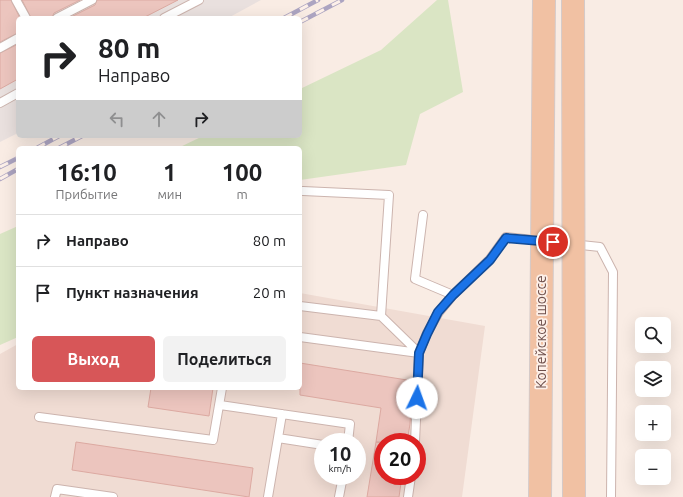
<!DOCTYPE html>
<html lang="ru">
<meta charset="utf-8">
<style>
:root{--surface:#fff;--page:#f2f2f2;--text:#202124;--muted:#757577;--line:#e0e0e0;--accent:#d75658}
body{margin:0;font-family:Ubuntu,sans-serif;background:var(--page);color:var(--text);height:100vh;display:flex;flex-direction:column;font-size:15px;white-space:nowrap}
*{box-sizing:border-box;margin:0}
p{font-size:13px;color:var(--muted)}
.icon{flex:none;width:22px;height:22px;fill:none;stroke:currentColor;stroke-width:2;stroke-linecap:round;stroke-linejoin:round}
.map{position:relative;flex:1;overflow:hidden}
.side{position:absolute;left:16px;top:146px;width:286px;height:244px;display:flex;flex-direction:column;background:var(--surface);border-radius:6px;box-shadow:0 4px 16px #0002}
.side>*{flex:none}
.guide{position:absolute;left:16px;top:16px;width:286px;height:122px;border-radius:6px;box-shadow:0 4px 16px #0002;background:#fff;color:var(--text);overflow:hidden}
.fabs{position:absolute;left:635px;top:317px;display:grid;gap:8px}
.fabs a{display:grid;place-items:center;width:36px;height:36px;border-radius:6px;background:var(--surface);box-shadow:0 4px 16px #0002;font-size:20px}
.speed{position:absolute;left:314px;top:433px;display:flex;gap:8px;font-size:20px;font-weight:700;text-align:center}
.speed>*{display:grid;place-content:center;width:52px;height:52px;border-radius:50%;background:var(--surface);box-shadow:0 4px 16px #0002;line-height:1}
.speed small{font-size:10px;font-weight:400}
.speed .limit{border:6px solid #d22;background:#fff;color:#111}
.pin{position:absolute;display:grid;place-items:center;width:34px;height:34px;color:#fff;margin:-17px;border:2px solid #fff;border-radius:50%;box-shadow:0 1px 4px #0007}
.me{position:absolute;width:44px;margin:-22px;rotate:3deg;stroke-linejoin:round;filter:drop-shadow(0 0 3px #0008)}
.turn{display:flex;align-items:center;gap:14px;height:84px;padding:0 16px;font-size:18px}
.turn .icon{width:52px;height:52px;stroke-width:2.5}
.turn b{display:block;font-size:28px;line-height:34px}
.lanes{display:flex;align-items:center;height:38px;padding:0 16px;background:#0003;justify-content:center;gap:20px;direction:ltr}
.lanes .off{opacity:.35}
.eta{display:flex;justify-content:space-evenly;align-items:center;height:68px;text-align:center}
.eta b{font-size:24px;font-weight:600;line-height:28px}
.cta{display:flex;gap:8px;margin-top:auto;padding:8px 16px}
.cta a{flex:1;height:46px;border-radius:6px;background:var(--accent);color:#fff;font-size:16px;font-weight:600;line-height:46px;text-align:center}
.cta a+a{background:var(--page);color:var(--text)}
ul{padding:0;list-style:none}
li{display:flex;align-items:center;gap:12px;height:52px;padding:0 16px;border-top:1px solid var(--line)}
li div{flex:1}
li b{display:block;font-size:15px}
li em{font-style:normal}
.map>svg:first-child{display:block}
.residential{fill:#f0dcd3;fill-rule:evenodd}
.industrial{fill:#e9e0de}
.green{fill:#dae5c4}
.building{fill:#ecc5be;stroke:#dca9a1}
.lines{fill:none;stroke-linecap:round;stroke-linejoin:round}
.lane-casing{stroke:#ccb4ae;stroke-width:10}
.lane{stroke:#fff;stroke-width:8}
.rail-casing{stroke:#aca4c1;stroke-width:4.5}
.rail{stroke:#fdf0e9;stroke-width:3;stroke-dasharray:9;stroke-linecap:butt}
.primary-bridge-casing{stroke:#d4cac9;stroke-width:24;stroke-linecap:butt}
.primary-bridge{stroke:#f1c1a3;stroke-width:22}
.route-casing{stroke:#114b97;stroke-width:10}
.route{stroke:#1a73e8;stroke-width:7}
.labels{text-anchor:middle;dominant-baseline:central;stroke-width:3.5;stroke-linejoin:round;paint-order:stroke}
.street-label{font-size:14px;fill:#6f504c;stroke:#fdf0e9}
</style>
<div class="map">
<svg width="683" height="497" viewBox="0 0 683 497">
<rect width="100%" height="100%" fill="#f9ece4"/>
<path class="residential" d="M300,293L485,326L462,497H0V354L18,344V388H300ZM323,442H357V476H323ZM383,442H417V476H383Z"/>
<path class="industrial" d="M0,0H261L228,18H18V133L0,142Z"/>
<path class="green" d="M437,0H448L463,92L420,114L406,165L300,180V148H178L203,136H300V89L381,50Z
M18,226V337L0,345V234Z"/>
<path class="building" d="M0,0H11L20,18H18V33L0,42Z
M22,0H80L54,13L52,18H31Z
M97,0H178L143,18H69L95,5Z
M18,44V79L0,89V53Z
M300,363L407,380L405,391L412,392L410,424L407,442H376L381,408L300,395Z
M151,388H213L209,416L148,407Z
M76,442L253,468L249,497L72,470Z
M376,442L383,443V476H402L399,497H367Z"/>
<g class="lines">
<g class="lane-casing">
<path id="lane" d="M16,0L26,18
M57,18L92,0
M164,18L199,0
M0,48L18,38
M0,103L18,93
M303,191L389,195L381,316
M423,215L415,279L453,295
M300,306L381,316L419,353L427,333L439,312L453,295L490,259L506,237L600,247L613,272L611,497
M300,337L419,353L415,442
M220,405L350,424L348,442
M39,417L213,440L222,388
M278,438L323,445
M55,497L57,489L113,497
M268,497L282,414
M339,497L343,476
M408,497L411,476"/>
</g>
<use href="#lane" class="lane"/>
<g class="rail-casing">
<path id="rail" d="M284,18L318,0
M300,22L342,0
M37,148L59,136
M59,148L82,136
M0,167L18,158
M0,179L18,169"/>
</g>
<use href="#rail" class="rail"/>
<g class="primary-bridge-casing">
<path id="primary-bridge" d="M573,0L574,497
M540,497L544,0"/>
</g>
<use href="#primary-bridge" class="primary-bridge"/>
</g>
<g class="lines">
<g class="route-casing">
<path id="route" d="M417,398L419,353L427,334L438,312L453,295L490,260L506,238L553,242"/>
</g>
<use href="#route" class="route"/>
</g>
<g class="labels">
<g class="street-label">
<text transform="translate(541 332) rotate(-90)">Копейское шоссе</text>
</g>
</g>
</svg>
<div class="fabs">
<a><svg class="icon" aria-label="search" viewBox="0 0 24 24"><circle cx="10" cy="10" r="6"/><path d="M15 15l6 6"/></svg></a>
<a><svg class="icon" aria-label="layers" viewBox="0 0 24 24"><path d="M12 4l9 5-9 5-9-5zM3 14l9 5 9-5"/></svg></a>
<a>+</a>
<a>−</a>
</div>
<div class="speed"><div>10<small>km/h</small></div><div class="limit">20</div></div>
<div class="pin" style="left:553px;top:242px;background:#d93025"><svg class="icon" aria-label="arrive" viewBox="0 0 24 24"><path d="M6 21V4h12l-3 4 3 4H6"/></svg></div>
<svg class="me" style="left:417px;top:398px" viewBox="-20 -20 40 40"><circle r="19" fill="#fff"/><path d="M0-13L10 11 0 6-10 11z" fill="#1a73e8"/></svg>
<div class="guide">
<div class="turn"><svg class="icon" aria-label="right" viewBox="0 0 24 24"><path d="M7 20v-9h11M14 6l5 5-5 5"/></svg><div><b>80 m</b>Направо</div></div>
<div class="lanes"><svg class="icon off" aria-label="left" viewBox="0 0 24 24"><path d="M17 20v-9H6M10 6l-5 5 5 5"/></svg><svg class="icon off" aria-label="ahead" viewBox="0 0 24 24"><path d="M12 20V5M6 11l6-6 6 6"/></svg><svg class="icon" aria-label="right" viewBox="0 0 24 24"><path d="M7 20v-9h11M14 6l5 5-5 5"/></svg></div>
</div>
<section class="side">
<div class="eta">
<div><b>16:10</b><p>Прибытие</p></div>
<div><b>1</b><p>мин</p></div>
<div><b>100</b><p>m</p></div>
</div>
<ul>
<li><svg class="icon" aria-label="right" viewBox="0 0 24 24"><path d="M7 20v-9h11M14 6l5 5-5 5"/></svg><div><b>Направо</b></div><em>80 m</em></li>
<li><svg class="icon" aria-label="arrive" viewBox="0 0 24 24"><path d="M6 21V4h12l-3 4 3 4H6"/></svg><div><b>Пункт назначения</b></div><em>20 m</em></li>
</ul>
<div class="cta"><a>Выход</a><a>Поделиться</a></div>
</section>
</div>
